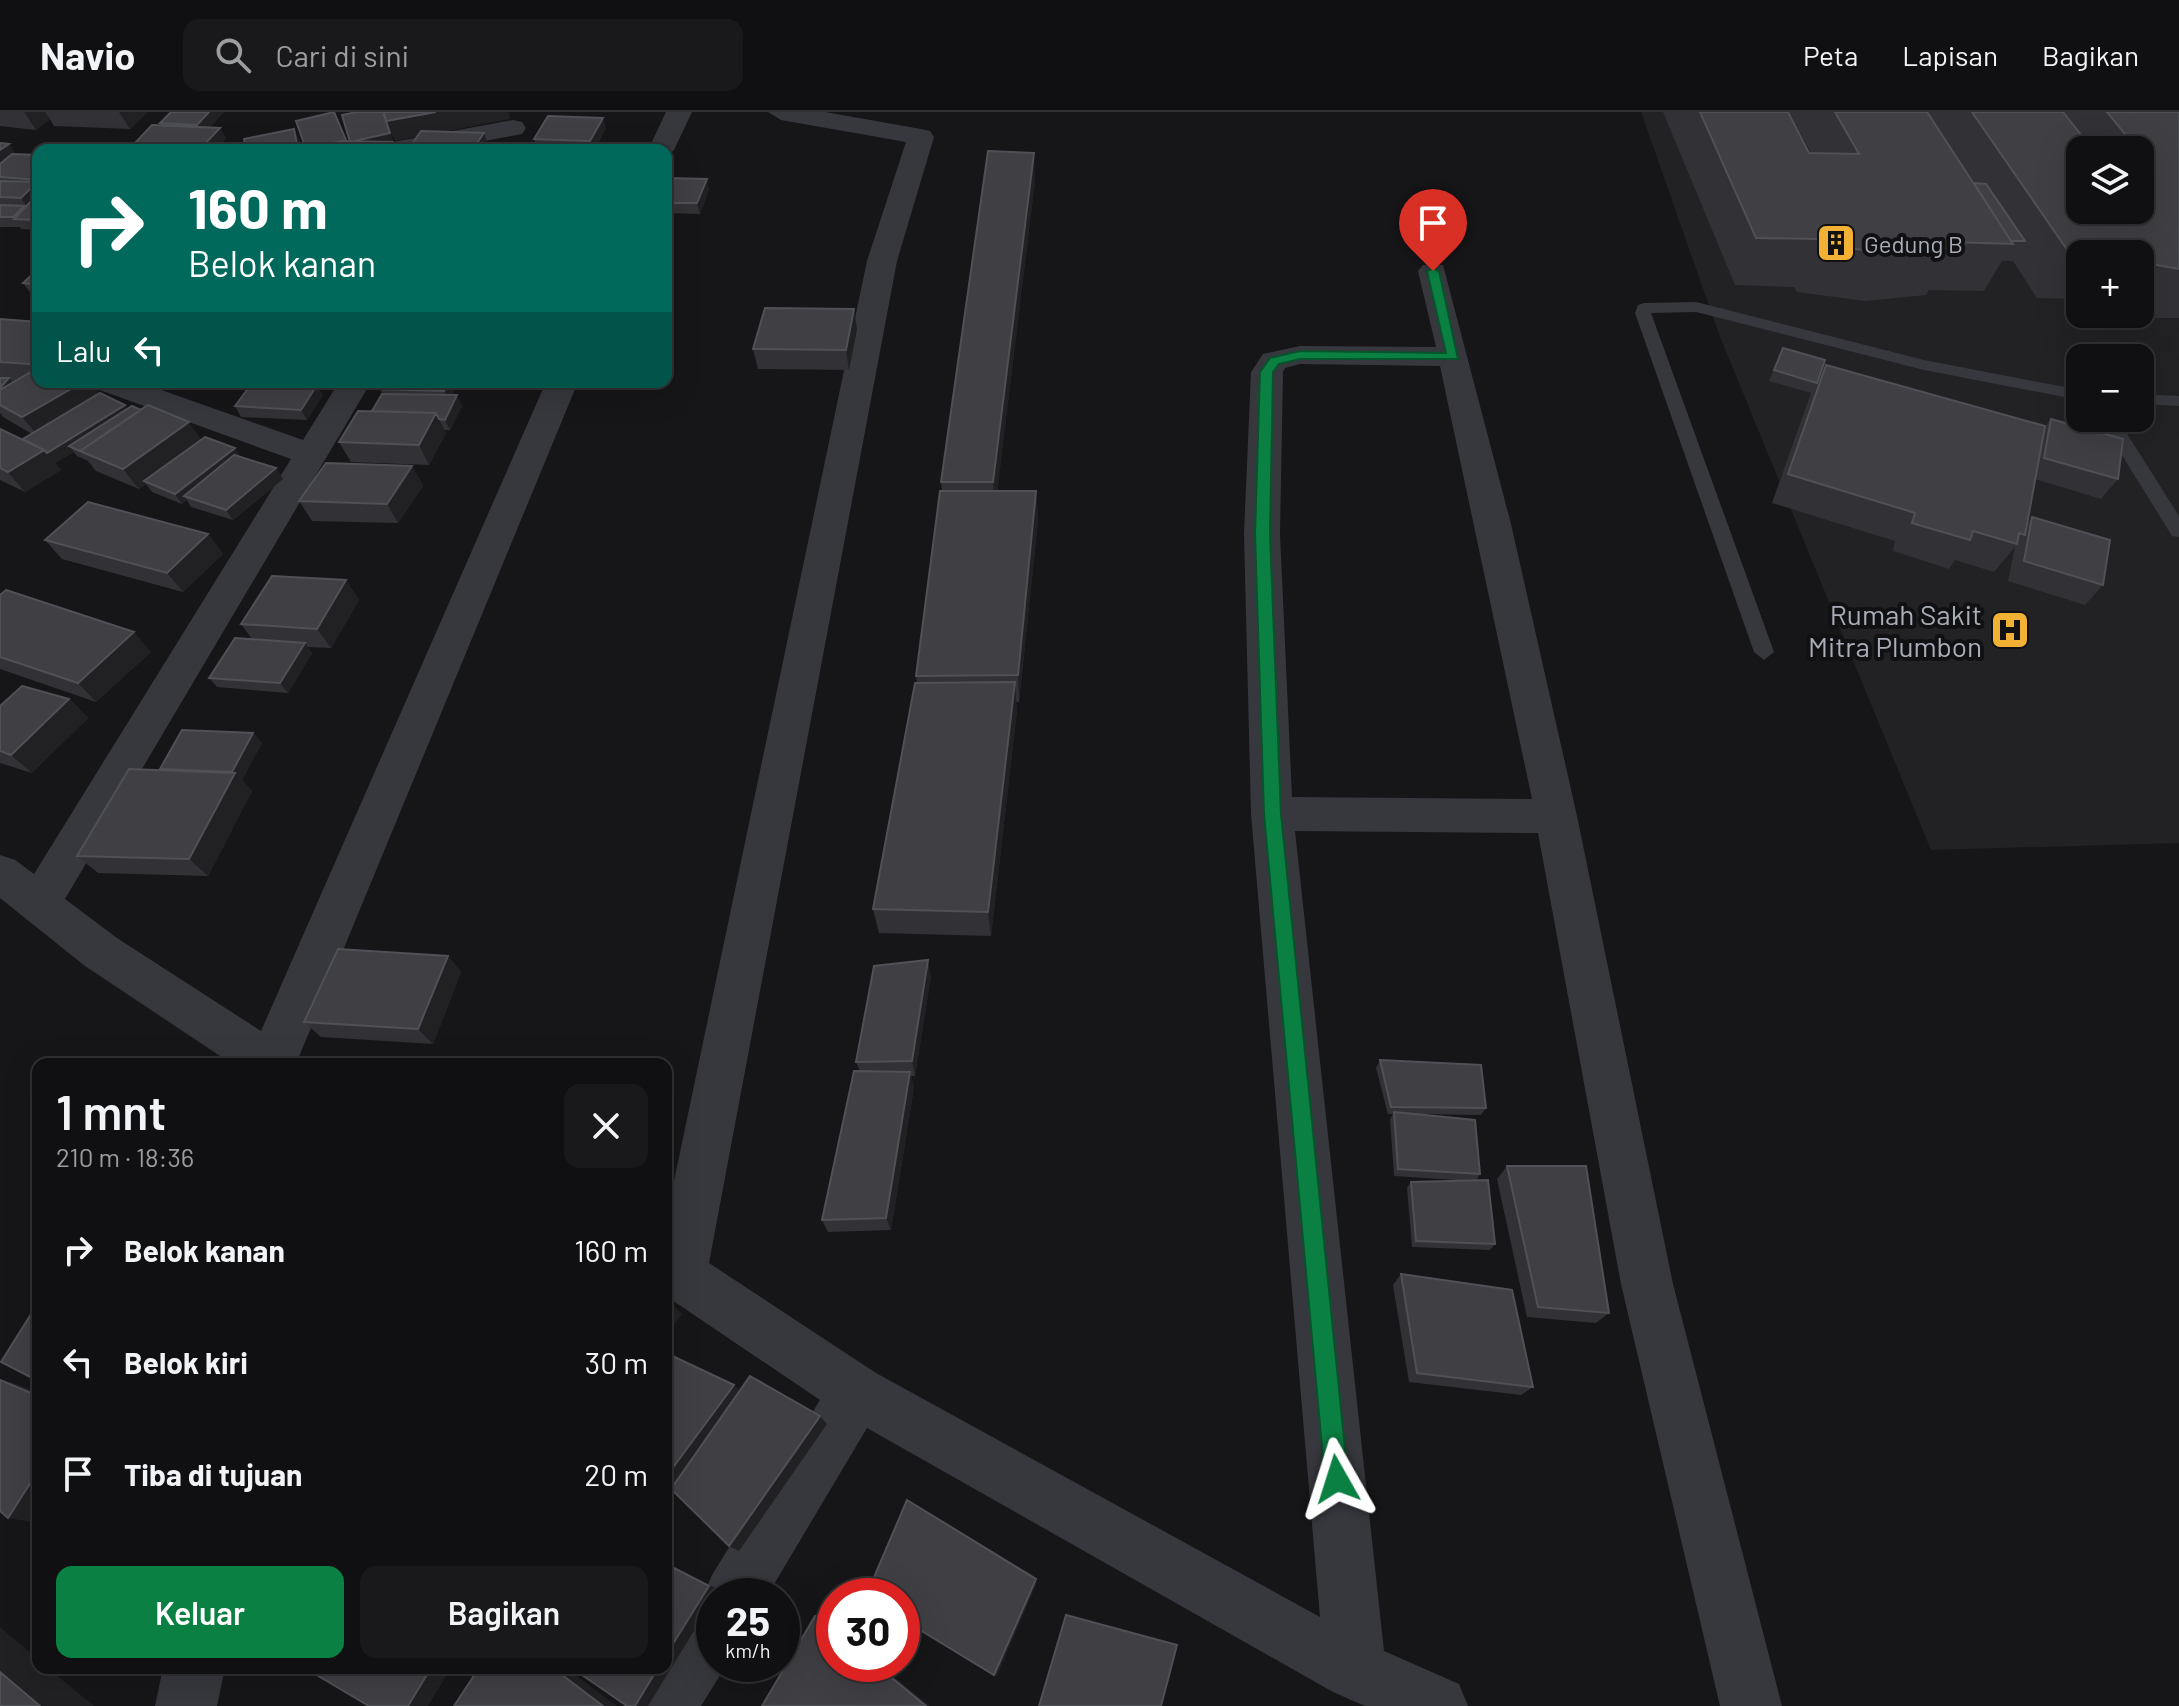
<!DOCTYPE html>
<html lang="id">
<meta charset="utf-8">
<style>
:root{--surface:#101012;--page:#19191b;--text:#f1f3f6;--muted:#9c9d9f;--line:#303032;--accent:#0b8043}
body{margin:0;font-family:Barlow,sans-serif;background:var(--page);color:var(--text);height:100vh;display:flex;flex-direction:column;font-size:30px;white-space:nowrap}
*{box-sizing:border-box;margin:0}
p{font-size:26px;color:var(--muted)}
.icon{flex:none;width:44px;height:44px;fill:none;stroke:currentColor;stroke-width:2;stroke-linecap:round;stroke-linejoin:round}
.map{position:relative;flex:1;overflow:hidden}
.details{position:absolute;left:32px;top:946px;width:640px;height:616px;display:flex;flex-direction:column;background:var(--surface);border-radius:16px;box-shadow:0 8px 32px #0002,0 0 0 2px var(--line)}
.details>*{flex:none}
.guide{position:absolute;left:32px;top:32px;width:640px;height:244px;border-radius:16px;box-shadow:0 8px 32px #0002,0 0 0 2px var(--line);background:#00695c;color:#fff;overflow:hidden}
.controls{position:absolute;left:2066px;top:24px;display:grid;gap:16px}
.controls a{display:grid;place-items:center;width:88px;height:88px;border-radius:16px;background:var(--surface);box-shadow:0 8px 32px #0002,0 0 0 2px var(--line);font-size:40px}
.speed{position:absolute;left:696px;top:1466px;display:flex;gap:16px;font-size:40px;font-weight:700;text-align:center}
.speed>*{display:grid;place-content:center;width:104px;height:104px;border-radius:50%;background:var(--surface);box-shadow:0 8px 32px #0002,0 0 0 2px var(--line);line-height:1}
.speed small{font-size:20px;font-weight:400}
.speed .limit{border:12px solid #d22;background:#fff;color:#111}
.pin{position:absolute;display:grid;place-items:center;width:68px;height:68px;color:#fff;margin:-82px -34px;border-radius:50% 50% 50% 0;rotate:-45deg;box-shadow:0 0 8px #0007}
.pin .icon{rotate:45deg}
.me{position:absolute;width:88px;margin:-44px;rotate:354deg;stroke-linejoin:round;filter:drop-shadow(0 0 6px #0008)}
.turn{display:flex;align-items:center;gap:28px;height:168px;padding:0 24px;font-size:36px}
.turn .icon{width:104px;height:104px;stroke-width:2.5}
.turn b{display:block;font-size:56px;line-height:68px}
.then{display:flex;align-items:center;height:76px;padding:0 24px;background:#0003;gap:16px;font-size:30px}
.round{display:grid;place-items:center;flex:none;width:84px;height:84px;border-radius:16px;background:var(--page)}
.head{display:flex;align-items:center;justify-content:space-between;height:136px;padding:0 24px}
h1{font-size:48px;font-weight:600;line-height:60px}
.primary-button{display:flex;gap:16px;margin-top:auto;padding:16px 24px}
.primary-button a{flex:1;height:92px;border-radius:16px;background:var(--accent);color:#fff;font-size:32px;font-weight:600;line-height:92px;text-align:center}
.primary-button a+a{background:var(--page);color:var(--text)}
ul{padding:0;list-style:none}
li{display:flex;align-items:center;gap:24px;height:112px;padding:0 24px}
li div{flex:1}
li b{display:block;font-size:30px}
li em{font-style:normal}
header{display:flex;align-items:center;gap:48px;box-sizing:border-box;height:112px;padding:0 40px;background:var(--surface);border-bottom:2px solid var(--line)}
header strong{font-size:38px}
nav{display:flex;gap:44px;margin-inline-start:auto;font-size:28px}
.search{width:560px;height:72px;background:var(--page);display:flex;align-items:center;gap:20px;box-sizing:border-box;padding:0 28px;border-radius:16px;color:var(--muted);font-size:30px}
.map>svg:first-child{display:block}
.built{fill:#222225;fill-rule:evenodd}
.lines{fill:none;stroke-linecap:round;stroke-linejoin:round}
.service{fill:#37383d;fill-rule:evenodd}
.minor{fill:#37383d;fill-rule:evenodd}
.wall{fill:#323236;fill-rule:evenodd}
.shaded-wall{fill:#212124}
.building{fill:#3f3f44;stroke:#4f5156;stroke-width:2}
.route{fill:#0b8043;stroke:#07532c;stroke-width:2}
.labels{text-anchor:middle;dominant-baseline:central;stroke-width:8;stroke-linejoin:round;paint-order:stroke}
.far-poi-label{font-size:24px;fill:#a8adb8;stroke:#111113;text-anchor:start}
.poi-label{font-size:28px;fill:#a8adb8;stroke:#111113;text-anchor:end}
</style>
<header>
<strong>Navio</strong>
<div class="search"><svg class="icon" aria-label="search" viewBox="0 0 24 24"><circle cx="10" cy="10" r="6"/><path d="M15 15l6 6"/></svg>Cari di sini</div>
<nav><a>Peta</a><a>Lapisan</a><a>Bagikan</a></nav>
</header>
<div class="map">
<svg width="2179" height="1594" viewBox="0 0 2179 1594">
<rect width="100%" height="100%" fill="#161618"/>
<path class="built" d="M1641,0H2179V731L1931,738L1720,225ZM2080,38H2140V98H2080ZM2080,142H2140V202H2080ZM2080,246H2140V306H2080Z"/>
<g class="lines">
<path class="service" d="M1696,190L1924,248L2080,278V288L1924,258L1696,200L1651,201L1774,540L1764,548L1754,540L1635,201L1638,193L1644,191Z
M2140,282L2179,284V294L2140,292Z
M2099,306H2117L2179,404V425L2172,424Z"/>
<path class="minor" d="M666,0H692L674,38L666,45V38H648Z
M768,0H825L921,17L930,19L934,25L897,149L709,1151L876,1261L1320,1505L1251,702L1244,422L1251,260L1263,242L1300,234L1436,235L1418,159L1423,153H1443L1511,412L1577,704L1673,1172L1782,1594H1720L1621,1172L1538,721L1295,719L1384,1539L1459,1572L1468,1594H1365L1333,1580L867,1316L767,1484H714V1552H727L701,1594H635L654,1556H666C666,1531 682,1499 705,1489L703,1484L712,1463L820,1288L666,1184V1107L867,149L906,30L781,8ZM1300,252L1440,254L1532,687L1292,685L1280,422L1283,260L1285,256Z
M513,8L522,10L526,16L522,22L436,38H380L384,32L393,30Z
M92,270H139L303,328L339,270H371L65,787L117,826L261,919L546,270H578L296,952H232L85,854L0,786V743L15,748L34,762L291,347L97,277Z
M163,1556H225L217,1594H155Z"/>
</g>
<path class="wall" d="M0,0H147L130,17L54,14L50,7L36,18L0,14Z
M171,0H224L210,15L226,26L214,38H132L135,35L133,33L162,13L160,11Z
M1663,0H1788L1809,41H1811L1789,0H2179V206H2157L2131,202H2140V142H2080V187L2037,186L2013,149H2002L1984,179L1929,178L1926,183L1865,189L1797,180L1794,175L1735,173ZM2080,38H2140V98Z
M606,16L594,38L537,37L534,27Z
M0,31L15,42L38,43V118L21,117L20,115H0Z
M666,66L709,77L700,102L666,101Z
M1035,69L997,379H1036L1038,408L1019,590H1016L1017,598L991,824L879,821L873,797L917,571L916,564L942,379L941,370Z
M38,157V191L23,171Z
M854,197L857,217L849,258L758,257L753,237Z
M0,207L38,210V270H90L99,282L127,296L242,345L276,356L283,367L233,408L191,395L187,388L182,392L152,380L146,372L139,377L96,359L88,349L77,344L74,340L55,351L61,358L25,380L0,368V317L23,327L32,322L3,305L0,301Z
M1783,236L1819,267L1826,253L2045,315L2051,307L2118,367L2101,387L2035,367L2027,412L2032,405L2103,473L2085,493L2008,469L2015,435L1994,460L1955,448L1949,457L1893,439L1895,429L1772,391L1811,281L1769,269Z
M385,270H459L452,283L462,294L450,318H444L446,321L429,353L351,350L339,330L372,299L383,282L380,277Z
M323,283L307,308L241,305L235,294Z
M412,354L423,374L398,411L312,409L299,389Z
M208,422L223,442L183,480L62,447L45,428Z
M346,468L359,488L331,536L307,535L312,541L288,581L217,575L209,566L252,527L241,512Z
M0,483L151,540L96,590L0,557Z
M69,587L88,606L32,661L0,651V594Z
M253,621L262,631L242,668L252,679L208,764L98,761L77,744L161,658L160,657Z
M448,844L461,860L433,932L321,925L304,910Z
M931,864L915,964H911L914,975L891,1118L828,1120L822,1108L860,959L856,950Z
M1380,948L1486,996L1481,1003L1415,1002L1480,1062L1476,1069L1495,1132L1490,1138L1412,1135L1407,1076L1411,1070L1471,1069L1394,1064L1390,1007L1393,1002H1388L1376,956Z
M1507,1054L1609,1201L1596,1211L1527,1205L1497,1067Z
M1401,1162L1533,1275L1521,1283L1409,1270L1393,1173Z"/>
<path class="shaded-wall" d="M24,0H45L50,7L36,18Z
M119,0H147L130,17Z
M209,0H224L203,23L197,13Z
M334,0L350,38H306V37Z
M383,0H509L510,7L395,29L389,16L394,31L392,32L395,38H386L350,30Z
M603,6L606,16L593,38L590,29Z
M220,16L226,26L214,38H203L202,35Z
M294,17L299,27L301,38H270Z
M484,21L490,38H472Z
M9,32L16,42L0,54V38Z
M1034,41L1035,69L995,399L993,370Z
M707,67L709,77L700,102L697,91Z
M37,70L38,72V86L28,96L21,86Z
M854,197L857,217L849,258L846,238Z
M38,243V263L30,252Z
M9,266L18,277L0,293V276Z
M83,270H90L103,287L39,325L22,305Z
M449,270H459L449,289L444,279Z
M317,273L323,283L307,308L301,298Z
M457,283L462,294L450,318L445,308Z
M125,293L133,304L69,334L74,340L55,351L61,358L25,380L8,360L44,338Z
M436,301L446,321L429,353L419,333Z
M189,310L203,330L144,369L146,372L139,377L123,357Z
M235,336L242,346L184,384L187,388L182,392L175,382Z
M412,354L423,374L398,411L387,392Z
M276,356L283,367L233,408L226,398Z
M1036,379L1038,408L1019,590L1018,563Z
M208,422L223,442L183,480L167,461Z
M346,468L359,488L331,536L317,517Z
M134,520L151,540L96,590L78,571Z
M305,531L312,541L288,581L280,571Z
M1015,570L1017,598L991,824L988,800Z
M69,587L88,606L32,661L11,643Z
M253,621L262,631L242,668L252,679L208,764L189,747L232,660Z
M448,844L461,860L433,932L418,917Z
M928,848L931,864L915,964L912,949Z
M910,960L914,975L891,1118L886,1106Z
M672,1192L682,1202L666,1226V1200Z
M0,1267L20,1273L38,1281V1284Z
M734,1273L743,1282L666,1387V1365Z
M820,1304L827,1312L739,1439L729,1434Z
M38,1359V1410L37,1411L8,1406Z
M666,1450L719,1478L716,1484H714V1486L648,1594H635L658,1556H666Z
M1036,1467L1037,1471L997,1564L994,1563Z
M815,1504L823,1507L834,1515V1519Z
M0,1515L38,1547V1556H48L94,1594H40L0,1560Z
M875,1552H879L930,1594H926Z
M431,1556H451L428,1594H408Z
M553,1556H566L617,1594H603Z"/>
<path class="building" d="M171,0H209L197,13L160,11Z
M334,0L346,28L306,37L296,9Z
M357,0H383L390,21L350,30L342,3Z
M384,0H436L386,9Z
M1700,0H1788L1809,41L1859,42L1835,0H1927L2013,132L1951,130L1954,136L1891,141L1820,133L1817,127L1756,126Z
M1972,0H2063L2093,38H2080V98H2140V44H2144L2140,40V38H2138L2107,0H2179V157L2140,150V142H2123L2122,140L2068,139Z
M548,4L603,6L590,29L534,27Z
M152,13L220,16L202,35L133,33Z
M294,17L297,33L270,38H246L244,27Z
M421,19L484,21L472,38H408Z
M343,29L392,30L386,38H337Z
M0,31L9,32L0,38Z
M135,35L183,38H132Z
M988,39L1034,41L993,370H941Z
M12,42L38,43V68L0,65V52Z
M666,66L707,67L697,91H666Z
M0,69L37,70L21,86L0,85Z
M1974,71L1986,72L2025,129H2011Z
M38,82V108L14,107Z
M0,93L24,94L13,105H0Z
M38,157V173L23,171Z
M765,196L854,197L846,238L753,237Z
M0,207L38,210V243L30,252L0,250Z
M1783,236L1825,248L1817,271L1774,258Z
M1826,253L2045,314L2025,423L2019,421L2017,432L1973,419L1970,428L1912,411L1915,401L1788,362Z
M38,256V270H83L22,305L0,293V278Z
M0,266H9L0,276Z
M253,270H257L317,273L301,298L235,294Z
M385,270H449L444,279L380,277Z
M100,281L125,293L47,341L44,338L23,327Z
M382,282L457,283L445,308L439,307L436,301L372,299Z
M148,293L189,310L123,357L80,339Z
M132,294L141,298L80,339L69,334Z
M358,299L436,301L419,333L339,330Z
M2051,307L2123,327L2118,367L2044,346Z
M0,317L44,338L8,360L0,356Z
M205,325L235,336L175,382L144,369Z
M234,343L276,356L226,398L184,384Z
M326,351L412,354L387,392L299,389Z
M940,379H1036L1018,563L916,564Z
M88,390L208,422L167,461L45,428Z
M2032,405L2110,428L2103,473L2024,449Z
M272,464L346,468L317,517L241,512Z
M6,478L134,520L78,571L0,545V483Z
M235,526L305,531L280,571L209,566Z
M1015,570L988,800L873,797L915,571Z
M22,574L69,587L11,643L0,639V594Z
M182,618L253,621L232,660L160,657Z
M129,657L235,661L189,747L77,744Z
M338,837L448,844L418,917L304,910Z
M928,848L912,949L856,950L874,854Z
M1380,948L1481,953L1486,996L1391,995Z
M854,959L910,960L886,1106L822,1108Z
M1394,1000L1475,1008L1480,1062L1398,1057Z
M1507,1054H1586L1609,1201L1538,1195Z
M1488,1068L1495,1132L1416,1129L1411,1070Z
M1401,1162L1512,1178L1533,1275L1417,1261Z
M666,1187L672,1192L666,1200Z
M38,1191V1269L1,1250Z
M666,1241L734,1273L666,1365Z
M750,1264L820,1304L729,1434L671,1377Z
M0,1268L38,1284V1359L8,1406L0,1399Z
M907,1388L1036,1467L994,1563L902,1507V1484H866Z
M666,1452L709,1474L666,1543Z
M1066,1503L1177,1533L1161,1594H1039Z
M815,1504L834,1519V1552H875L926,1594H762Z
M305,1556H431L408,1594H369Z
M479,1556H553L603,1594H454Z
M572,1556H658L635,1594H627Z
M0,1560L40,1594H0Z"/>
<path class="route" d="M1433,156L1439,159L1458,247H1300L1279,252L1273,260L1270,422L1281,702L1348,1367L1345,1376L1337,1379L1328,1376L1325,1367L1264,702L1255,422L1260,260L1270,246L1300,239L1446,241L1427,159Z"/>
<defs>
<g id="building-square" transform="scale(2)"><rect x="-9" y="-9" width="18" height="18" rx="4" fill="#f2b134" stroke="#111113"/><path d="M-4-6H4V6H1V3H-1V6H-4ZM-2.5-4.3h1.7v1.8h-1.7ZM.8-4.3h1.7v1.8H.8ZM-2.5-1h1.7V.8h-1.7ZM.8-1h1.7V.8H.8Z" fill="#111"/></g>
<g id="hospital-square" transform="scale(2)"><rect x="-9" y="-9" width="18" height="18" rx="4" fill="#f2b134" stroke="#111113"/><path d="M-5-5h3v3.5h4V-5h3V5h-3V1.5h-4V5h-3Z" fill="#111"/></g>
</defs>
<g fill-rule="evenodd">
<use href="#building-square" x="1836" y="131"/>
<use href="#hospital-square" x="2010" y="518"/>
</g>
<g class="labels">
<g class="far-poi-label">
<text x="1864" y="131">Gedung B</text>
</g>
<g class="poi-label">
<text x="1982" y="502">Rumah Sakit<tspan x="1982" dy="32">Mitra Plumbon</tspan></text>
</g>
</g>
</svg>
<div class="controls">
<a><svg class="icon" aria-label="layers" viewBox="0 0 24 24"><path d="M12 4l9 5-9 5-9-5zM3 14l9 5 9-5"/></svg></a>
<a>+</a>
<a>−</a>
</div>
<div class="speed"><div>25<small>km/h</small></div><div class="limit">30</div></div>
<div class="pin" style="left:1433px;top:159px;background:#d93025"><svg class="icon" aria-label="arrive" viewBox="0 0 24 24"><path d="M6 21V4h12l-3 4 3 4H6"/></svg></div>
<svg class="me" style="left:1337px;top:1367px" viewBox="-20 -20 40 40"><path d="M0-17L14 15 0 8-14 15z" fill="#0b8043" stroke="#fff" stroke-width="4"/></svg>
<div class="guide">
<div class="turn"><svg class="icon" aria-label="right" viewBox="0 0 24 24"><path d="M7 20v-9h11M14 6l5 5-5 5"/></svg><div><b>160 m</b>Belok kanan</div></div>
<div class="then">Lalu<svg class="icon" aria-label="left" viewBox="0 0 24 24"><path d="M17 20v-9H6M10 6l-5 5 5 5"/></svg></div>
</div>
<section class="details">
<div class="head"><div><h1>1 mnt</h1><p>210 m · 18:36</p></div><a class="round"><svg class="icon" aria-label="close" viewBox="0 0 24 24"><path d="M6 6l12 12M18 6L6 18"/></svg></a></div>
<ul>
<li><svg class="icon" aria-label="right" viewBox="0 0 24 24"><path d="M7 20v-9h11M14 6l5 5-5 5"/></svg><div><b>Belok kanan</b></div><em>160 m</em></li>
<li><svg class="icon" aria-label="left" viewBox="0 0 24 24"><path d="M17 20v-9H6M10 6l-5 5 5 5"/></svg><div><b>Belok kiri</b></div><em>30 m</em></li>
<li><svg class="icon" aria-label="arrive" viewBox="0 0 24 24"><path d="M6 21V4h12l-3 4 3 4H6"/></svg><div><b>Tiba di tujuan</b></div><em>20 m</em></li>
</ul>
<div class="primary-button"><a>Keluar</a><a>Bagikan</a></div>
</section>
</div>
